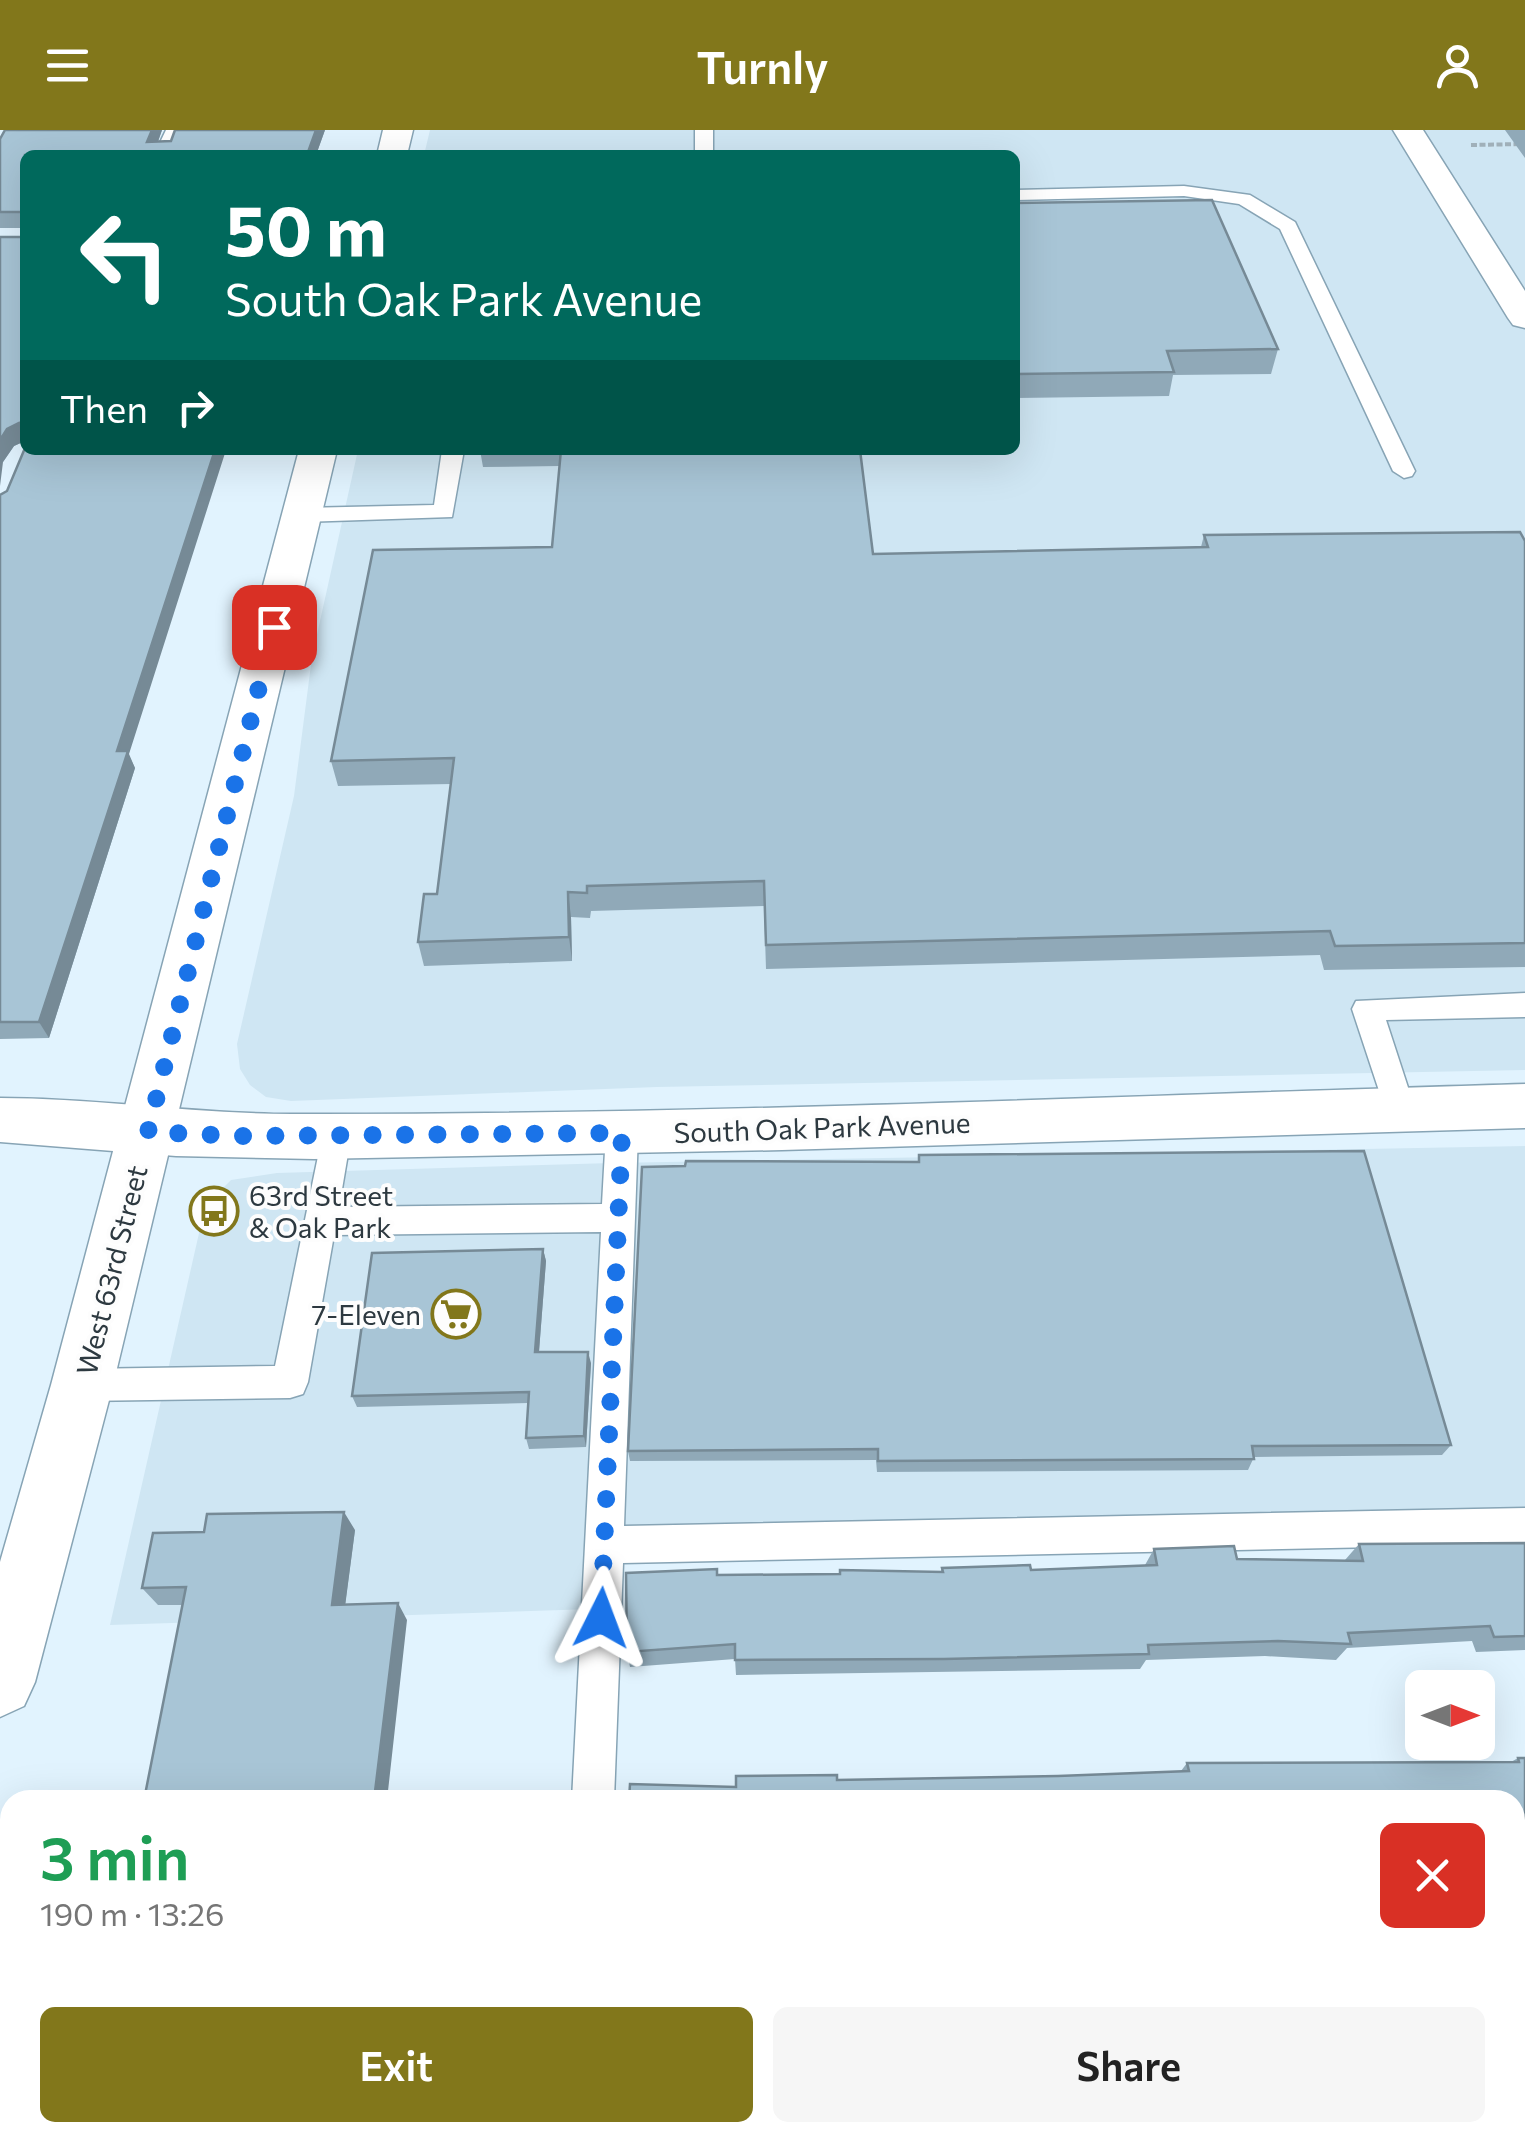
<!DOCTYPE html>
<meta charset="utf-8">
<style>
:root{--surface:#fff;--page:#f6f6f6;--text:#222;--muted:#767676;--accent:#82771b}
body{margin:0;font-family:Commissioner,sans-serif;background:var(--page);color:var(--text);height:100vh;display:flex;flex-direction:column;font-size:38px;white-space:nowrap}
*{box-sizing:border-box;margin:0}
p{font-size:32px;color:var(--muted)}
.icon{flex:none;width:55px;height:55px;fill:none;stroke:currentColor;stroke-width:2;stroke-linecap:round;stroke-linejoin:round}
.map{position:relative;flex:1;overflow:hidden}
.panel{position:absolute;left:0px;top:1660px;width:1525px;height:352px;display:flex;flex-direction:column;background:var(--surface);border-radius:30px 30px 0 0;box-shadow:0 10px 40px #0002}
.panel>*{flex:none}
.hud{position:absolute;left:20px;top:20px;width:1000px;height:305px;border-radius:15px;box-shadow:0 10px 40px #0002;background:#00695c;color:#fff;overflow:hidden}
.needle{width:65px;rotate:90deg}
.controls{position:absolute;left:1405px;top:1540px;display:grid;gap:20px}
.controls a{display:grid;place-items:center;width:90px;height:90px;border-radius:15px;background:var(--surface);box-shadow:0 10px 40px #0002;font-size:50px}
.pin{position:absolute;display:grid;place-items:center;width:85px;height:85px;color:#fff;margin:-42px;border-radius:20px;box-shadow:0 5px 15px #0006}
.me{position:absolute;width:110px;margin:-55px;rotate:3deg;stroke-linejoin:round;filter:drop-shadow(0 0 8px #0008)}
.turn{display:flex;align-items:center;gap:35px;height:210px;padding:0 40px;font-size:45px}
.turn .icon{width:130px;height:130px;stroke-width:2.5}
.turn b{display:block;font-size:70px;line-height:85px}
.then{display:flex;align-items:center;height:95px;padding:0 40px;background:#0003;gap:20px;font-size:38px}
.round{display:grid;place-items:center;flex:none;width:105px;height:105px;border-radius:15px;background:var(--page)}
.overview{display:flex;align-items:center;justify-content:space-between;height:170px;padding:0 40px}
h1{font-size:60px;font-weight:600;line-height:75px;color:#1e9e55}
.button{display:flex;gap:20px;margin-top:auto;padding:20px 40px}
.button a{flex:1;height:115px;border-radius:15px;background:var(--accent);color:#fff;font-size:40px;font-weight:600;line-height:115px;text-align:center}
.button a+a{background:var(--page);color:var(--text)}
header{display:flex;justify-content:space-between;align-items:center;height:130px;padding:0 40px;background:var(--accent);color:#fff;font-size:45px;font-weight:600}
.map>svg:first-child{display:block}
.built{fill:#cfe6f3}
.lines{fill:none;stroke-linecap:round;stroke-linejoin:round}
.service-casing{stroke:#87a4b5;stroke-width:3}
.minor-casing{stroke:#87a4b5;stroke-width:3}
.secondary-casing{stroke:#87a4b5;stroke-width:3}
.path{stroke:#a0b0b9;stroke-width:4;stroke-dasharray:6 2.5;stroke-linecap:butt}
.service{fill:#fff;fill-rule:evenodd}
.minor{fill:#fff;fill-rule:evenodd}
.secondary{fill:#fff;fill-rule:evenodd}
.wall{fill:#90a9b8}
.shaded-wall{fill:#768a96}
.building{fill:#a8c5d6;stroke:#768a96;stroke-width:2.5}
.route{stroke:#1a73e8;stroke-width:18;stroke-dasharray:0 32.4}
.labels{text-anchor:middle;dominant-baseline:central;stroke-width:8;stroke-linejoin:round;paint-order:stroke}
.street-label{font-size:28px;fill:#2d3940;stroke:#fdfdfd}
.poi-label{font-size:28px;fill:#2d3940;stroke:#fdfdfd;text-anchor:start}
</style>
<header><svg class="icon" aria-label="menu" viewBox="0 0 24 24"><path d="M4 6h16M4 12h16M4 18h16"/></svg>Turnly<svg class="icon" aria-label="person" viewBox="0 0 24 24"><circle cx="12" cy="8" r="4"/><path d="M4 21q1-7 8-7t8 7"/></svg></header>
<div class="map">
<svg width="1525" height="2012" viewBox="0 0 1525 2012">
<rect width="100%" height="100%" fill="#e1f3fe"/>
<path class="built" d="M430,0H1525V940L657,957L291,971L266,967L250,955L240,939L237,914L294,666L312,527L358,320H1015V25H424Z
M1525,1016V1386L596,1411L592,1479L110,1495L202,1090L218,1063L231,1050L277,1043L612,1033Z"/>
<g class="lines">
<g class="service-casing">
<path id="service" d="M166,0H184L172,25H154Z
M695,0H713V25H695Z
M1184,56L1250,65L1295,92L1415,341L1412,346L1404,348L1393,341L1280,99L1239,74L1184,66L1015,70V60Z
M442,320H464L452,387L302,392L290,385L302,378L434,375Z
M1525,863V887L1386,890L1415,979L1410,988L1399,992L1388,988L1352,879L1356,871Z
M622,990L633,994L638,1003L624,1396L1525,1378V1414L623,1433L614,1670H572L601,1102L334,1105L308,1252L303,1264L290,1268L82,1271L69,1267L64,1255L69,1243L82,1239L275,1236L324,997L335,993L346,997L351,1006L339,1077L602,1074L606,1003L611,994Z
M553,2002H601V2012H553Z"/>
</g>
<g class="minor-casing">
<path id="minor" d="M1393,0H1423L1525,161V198L1513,195L1508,188Z
M1525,954V998L782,1020L314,1029L176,1026L0,1012V968C97,968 193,984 291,984C702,985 1114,966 1525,954Z"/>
</g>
<g class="secondary-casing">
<path id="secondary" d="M383,0H413L407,25H377Z
M299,320H337L113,1255L35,1552L24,1576L0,1587V1432L51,1255Z"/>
</g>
<path class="path" d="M1471,15L1525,14"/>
<use href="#service" class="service"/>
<use href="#minor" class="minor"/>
<use href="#secondary" class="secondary"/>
</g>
<path class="wall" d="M5,0H162L158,12L325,0L316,25H25V311L14,316L3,332L22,107V98H0V9Z
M1505,0H1525V28Z
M1015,73L1278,219L1271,244L1173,245L1169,266L1015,268Z
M480,320H860L873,424L1201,417L1204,405L1525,411V837L1324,840L1320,825L766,839L764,776L591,781L590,788L571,787L572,831L424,836L418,812L437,764L451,654L338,656L331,631L552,417L559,336L483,337Z
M0,365L135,638L49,908L0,909Z
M919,1025L1451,1315L1442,1325L1254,1327L1248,1340L877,1342L876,1330L630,1331L628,1321L918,1032Z
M543,1119L546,1131L539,1222L591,1233L586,1317L529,1319L526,1308L528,1273L357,1277L352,1266Z
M355,1400L345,1475L407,1490L182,1475H158L142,1458Z
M1525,1413V1520L1476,1522L1472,1511L1347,1518L1336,1530L1265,1526L1146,1530L1140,1539L736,1545L735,1529L630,1537L627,1522L717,1445L941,1442L942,1438L1031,1440L1145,1435L1154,1419L1237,1429L1345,1430L1359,1414Z
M1518,1628H1525V1845H1515V1670L736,1657L837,1650L1058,1646L1181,1641L1187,1633L1511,1632Z"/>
<path class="shaded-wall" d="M152,0H162L153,25L147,12Z
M316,0H325L316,25H307Z
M19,293L25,311L14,316L3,332L0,356V310L7,299Z
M215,320H226L129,624L135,638L49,908L39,892L117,621Z
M568,762L571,787L572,831L569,807Z
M543,1119L546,1131L538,1234L535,1222Z
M588,1222L591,1233L586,1317L584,1306Z
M344,1382L355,1400L343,1492L332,1475Z
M398,1473L407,1490L387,1670H374Z"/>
<path class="building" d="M5,0H152L147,12L171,11L175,0H316L307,25H25V300L22,299L19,293L7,299L0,310V107H22V82H0V9Z
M1212,70L1278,219L1167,221L1174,242L1015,244V73Z
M25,318V320H215L117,621H128L39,892H0V365L7,361Z
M561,320H860L873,424L1208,417L1204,405L1520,402L1525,411V813L1335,816L1330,801L766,815L764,751L587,756V763L568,762L569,807L418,812L424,764H437L454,628L331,631L373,420L552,417Z
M1364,1021L1451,1315L1252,1316L1254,1329L878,1331V1319L628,1321L642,1037L685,1036L686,1031L919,1032V1025Z
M543,1119L535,1222H588L584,1306L526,1308L529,1262L352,1266L372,1123Z
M344,1382L332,1475L398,1473L374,1670H144L186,1457L142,1458L153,1403L204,1402L207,1384Z
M1525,1413V1506L1494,1507L1490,1496L1348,1503L1351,1514L1278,1511L1148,1515L1149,1524L944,1529L735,1530V1514L627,1522L626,1443L717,1439V1445L840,1444V1440L943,1442L942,1438L1030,1435L1031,1440L1157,1435L1154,1419L1234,1416L1237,1429L1363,1431L1359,1414Z
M1518,1628H1525V1841H1515V1670H629L630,1654L736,1657V1646L837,1645V1650L1058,1646L1189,1641L1187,1633L1519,1632Z"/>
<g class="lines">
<path class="route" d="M274,497L148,1002L243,1006L622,1003L601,1488"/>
</g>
<defs>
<g id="bus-ring" transform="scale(2.5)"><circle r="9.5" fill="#fdfdfd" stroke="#82771b" stroke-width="1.5"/><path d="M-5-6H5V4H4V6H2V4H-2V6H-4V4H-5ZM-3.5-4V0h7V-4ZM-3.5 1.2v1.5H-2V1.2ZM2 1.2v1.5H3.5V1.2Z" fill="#82771b"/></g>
<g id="supermarket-ring" transform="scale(2.5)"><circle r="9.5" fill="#fdfdfd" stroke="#82771b" stroke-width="1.5"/><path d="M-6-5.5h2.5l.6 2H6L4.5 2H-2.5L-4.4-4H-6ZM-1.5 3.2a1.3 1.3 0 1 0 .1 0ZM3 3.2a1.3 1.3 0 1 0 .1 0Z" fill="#82771b"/></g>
</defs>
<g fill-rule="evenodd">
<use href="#bus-ring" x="214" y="1081"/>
<use href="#supermarket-ring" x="456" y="1184"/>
</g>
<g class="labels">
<g class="street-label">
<text transform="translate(822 997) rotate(-2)">South Oak Park Avenue</text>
<text transform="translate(111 1140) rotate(-76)">West 63rd Street</text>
</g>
<g class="poi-label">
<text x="249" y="1065">63rd Street<tspan x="249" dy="32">&amp; Oak Park</tspan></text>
<text x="421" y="1184" text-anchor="end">7-Eleven</text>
</g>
</g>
</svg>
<div class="controls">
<a><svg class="needle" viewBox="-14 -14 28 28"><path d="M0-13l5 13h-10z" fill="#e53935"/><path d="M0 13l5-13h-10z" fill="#767676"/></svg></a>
</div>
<div class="pin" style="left:274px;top:497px;background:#d93025"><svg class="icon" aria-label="arrive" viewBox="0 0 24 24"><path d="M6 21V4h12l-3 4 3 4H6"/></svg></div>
<svg class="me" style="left:601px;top:1488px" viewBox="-20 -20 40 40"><path d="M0-17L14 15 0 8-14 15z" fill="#1a73e8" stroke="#fff" stroke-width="4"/></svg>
<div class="hud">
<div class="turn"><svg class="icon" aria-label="left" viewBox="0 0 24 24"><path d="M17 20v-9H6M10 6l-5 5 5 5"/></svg><div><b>50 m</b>South Oak Park Avenue</div></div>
<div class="then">Then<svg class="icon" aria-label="right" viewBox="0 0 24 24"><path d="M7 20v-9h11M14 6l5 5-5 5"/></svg></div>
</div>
<section class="panel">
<div class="overview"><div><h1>3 min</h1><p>190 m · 13:26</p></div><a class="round" style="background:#d93025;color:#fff"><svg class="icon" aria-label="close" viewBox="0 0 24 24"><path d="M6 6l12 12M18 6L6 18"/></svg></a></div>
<div class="button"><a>Exit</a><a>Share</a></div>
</section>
</div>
